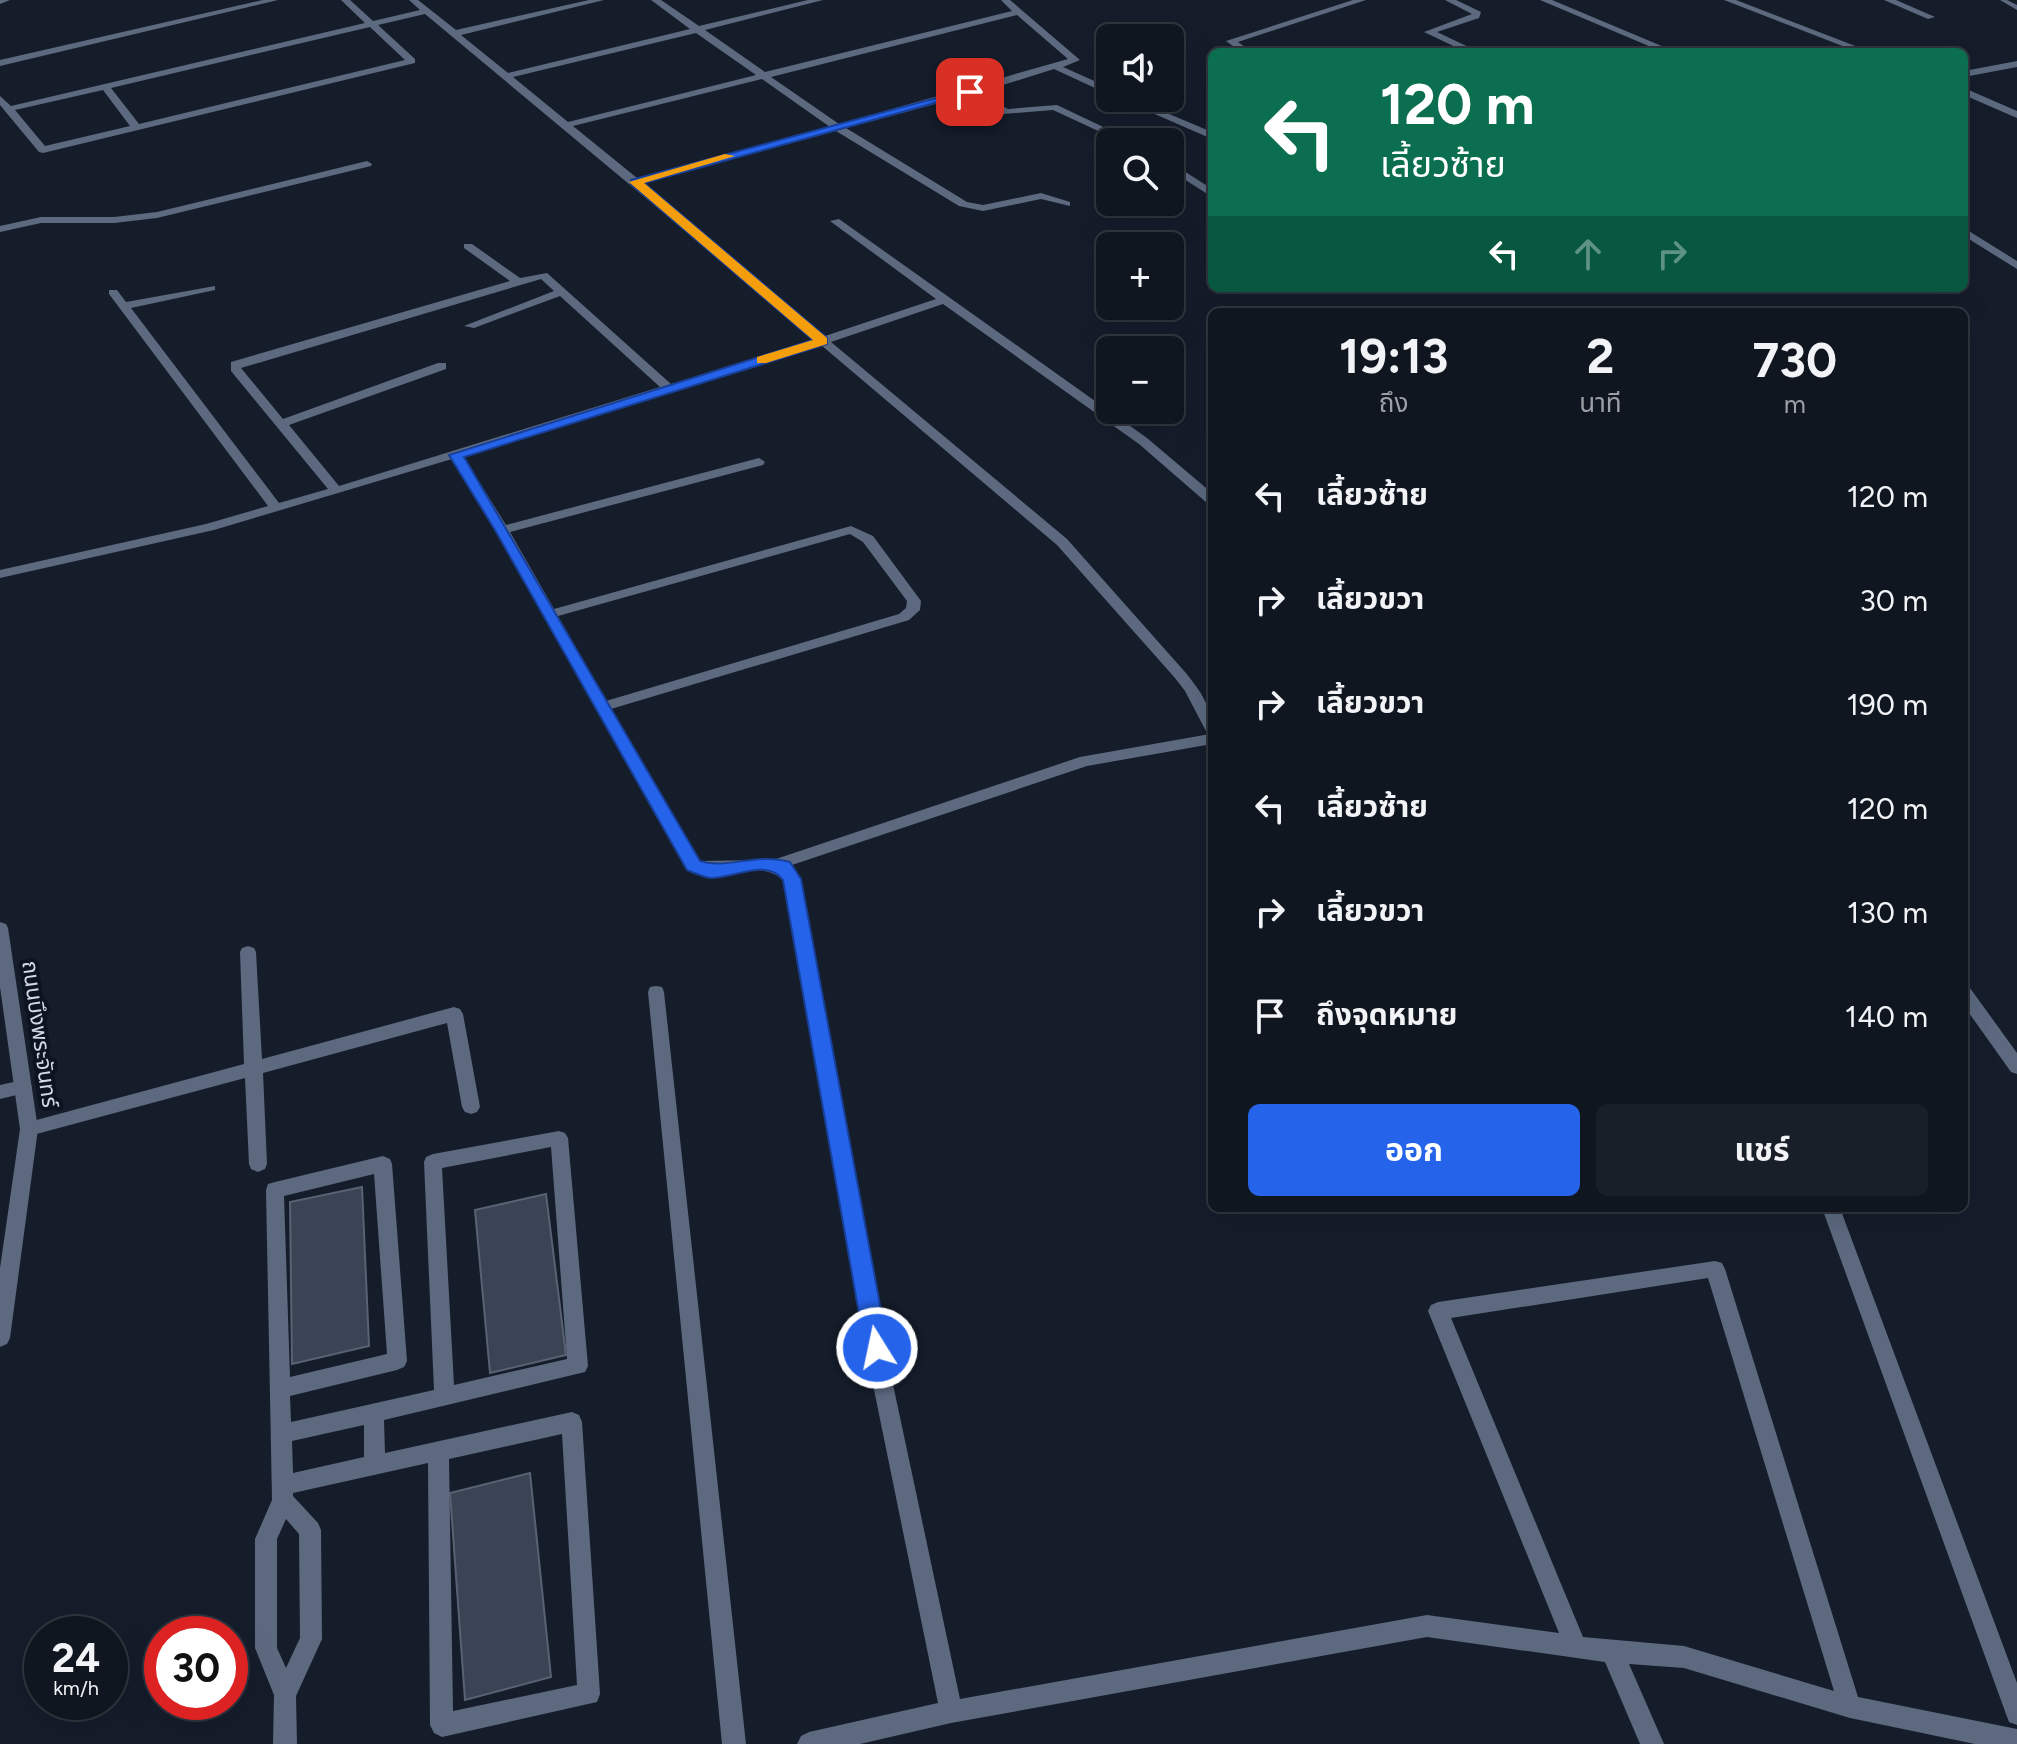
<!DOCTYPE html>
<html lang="th">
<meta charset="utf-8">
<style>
:root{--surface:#101620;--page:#191f29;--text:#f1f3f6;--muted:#9c9fa5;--line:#30353e;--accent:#2563eb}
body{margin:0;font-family:Figtree,"Noto Sans Thai",sans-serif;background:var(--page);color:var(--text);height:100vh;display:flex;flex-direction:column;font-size:30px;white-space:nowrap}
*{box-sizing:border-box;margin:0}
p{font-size:26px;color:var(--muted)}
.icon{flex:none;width:44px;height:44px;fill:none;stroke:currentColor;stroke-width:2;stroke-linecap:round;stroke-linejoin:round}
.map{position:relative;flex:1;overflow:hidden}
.side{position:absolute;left:1208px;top:308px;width:760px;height:904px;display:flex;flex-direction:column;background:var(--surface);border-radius:12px;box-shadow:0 8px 32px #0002,0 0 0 2px var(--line)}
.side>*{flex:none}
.hud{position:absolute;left:1208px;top:48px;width:760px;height:244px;border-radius:12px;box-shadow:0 8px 32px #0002,0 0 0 2px var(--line);background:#0b6e4f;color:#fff;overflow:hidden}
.fabs{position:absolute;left:1096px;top:24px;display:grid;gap:16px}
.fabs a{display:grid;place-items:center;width:88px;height:88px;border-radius:12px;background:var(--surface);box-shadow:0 8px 32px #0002,0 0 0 2px var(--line);font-size:40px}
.speed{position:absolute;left:24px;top:1616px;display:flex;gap:16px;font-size:40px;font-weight:700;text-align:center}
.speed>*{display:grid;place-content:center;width:104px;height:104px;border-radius:50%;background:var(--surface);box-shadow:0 8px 32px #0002,0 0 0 2px var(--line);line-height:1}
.speed small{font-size:20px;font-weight:400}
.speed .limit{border:12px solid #d22;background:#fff;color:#111}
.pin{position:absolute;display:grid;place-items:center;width:68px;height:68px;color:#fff;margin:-34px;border-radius:16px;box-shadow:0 4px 12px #0006}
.me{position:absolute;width:88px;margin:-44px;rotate:350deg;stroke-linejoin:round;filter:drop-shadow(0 0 6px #0008)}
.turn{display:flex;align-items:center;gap:28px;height:168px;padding:0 40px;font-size:36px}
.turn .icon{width:104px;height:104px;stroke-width:2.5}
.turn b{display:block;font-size:56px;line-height:68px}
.lanes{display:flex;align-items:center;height:76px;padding:0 40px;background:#0003;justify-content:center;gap:40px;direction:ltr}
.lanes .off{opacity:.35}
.eta{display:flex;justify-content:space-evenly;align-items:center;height:136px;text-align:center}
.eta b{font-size:48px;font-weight:700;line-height:56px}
.action{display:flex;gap:16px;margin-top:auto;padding:16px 40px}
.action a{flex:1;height:92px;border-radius:12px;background:var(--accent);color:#fff;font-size:32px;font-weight:700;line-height:92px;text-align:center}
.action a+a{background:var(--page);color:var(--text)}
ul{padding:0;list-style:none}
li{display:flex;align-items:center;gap:24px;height:104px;padding:0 40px}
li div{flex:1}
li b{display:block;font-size:30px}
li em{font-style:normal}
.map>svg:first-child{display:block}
.building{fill:#3b4454;stroke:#586273;stroke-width:2}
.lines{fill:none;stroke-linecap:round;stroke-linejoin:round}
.service{fill:#5c697f;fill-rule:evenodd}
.minor{fill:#5c697f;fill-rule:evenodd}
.tertiary{fill:#5c697f;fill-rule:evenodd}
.route{fill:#2563eb;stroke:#184099;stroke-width:2}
.slow{fill:#f59e0b}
.labels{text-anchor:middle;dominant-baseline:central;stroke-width:8;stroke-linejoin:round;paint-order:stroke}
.street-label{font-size:22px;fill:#d4dae4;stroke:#0c1421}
</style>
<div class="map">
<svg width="2017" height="1744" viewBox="0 0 2017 1744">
<rect width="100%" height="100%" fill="#151d2b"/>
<path class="building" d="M362,1187L369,1346L292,1364L290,1202Z
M546,1194L566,1355L490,1373L475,1210Z
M530,1473L551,1677L465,1700L450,1493Z"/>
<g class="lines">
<path class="service" d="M2000,0H2007L2017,5V10Z"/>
<path class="minor" d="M0,0H10L0,4Z
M263,0H278L0,66V60Z
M341,0H350L373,21L420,10L409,0H418L456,30L589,0H604L461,35L508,73L690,29L651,0H661L699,26L808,0H823L705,30L765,72L1012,11L1001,0H1010L1080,60L1063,67L1110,88V95L1054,69L978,93L1008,109L1057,105L1135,142H1122L1053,110L1003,114L969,95L846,128L967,202L983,205L1041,193L1070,202V206L1041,199L983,211L959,206L836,131L643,183L825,336L936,299L830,221L839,219L1147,438L1212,493V504L1207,503L1139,444L943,304L831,342L1067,539L1185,672C1207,699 1212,709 1212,744L1087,766L789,866L800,879L891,1375L960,1699L1427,1615L1559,1633L1428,1311L1431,1305L1438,1302L1715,1261L1722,1263L1725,1269L1858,1697L2017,1729V1744H1975L1850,1718L1684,1668L1629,1664L1664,1744H1640L1605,1662L1427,1637L951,1723L860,1744H797L801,1736L809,1732L938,1703L871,1375L784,881C761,858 720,879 687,870L495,530L452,459L214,530L0,578V570L206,524L268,506L109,294V290H117L126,302L215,286V290L131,308L279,503L328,489L231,371V362L510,281L464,248V244H472L520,278L547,273L671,384L815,339L425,14L378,25L415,59V63L43,153L39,152L0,105V96L11,106L365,23ZM1017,15L1068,59L839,124L771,77ZM370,27L405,60L139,124L111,88ZM696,33L756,75L568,122L513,77ZM762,79L830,127L637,178L573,126ZM103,90L130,126L45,146L15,110ZM541,279L554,291L464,326L474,328L560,296L660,387L339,486L289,425L446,369V363H438L283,419L241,368ZM821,345L1057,545L1175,678L1185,691L1207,733L1210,734L1080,757L773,860L698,861L611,709L909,620L920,610L921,601L873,536L851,526L554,609L510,532L763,465L765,462L759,458L506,525L463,456ZM850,534L863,542L907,601L906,608L899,614L606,701L558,616ZM1708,1278L1834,1691L1684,1646L1583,1637L1451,1318Z
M1353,0H1366L1238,42L1252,52H1241L1226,41Z
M1445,0H1456L1481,12L1479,18L1437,32L1479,52H1466L1424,32L1472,14Z
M1540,0H1552L1676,52H1663Z
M1724,0H1736L1871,52H1858Z
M1884,0H1896L1935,17L1928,19Z
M2017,61V67L1964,77V71Z
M1964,88L2017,111V118L1964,95Z
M1118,98H1131L1212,132V139Z
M367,161L372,164L371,166L157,218L114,223H41L0,232V226L41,217H114L157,212Z
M1170,162L1212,189V197L1170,170Z
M1964,228L2017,261V269L1964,236Z
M248,946L254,948L256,952L262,1059L454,1007L460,1009L463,1014L480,1107L477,1112L471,1114L465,1112L462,1107L447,1023L263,1073L267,1164L265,1169L258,1172L251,1169L249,1164L245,1078L29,1136L23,1134L20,1129L23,1124L29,1122L244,1064L240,952L242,948Z
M656,986L662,987L664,992L746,1744H722L648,992L650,987Z
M1964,986L1970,988L2017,1053V1074L2011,1072L1964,1006Z
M23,1080L29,1082L32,1087L29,1092L0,1099V1085Z
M559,1131L565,1133L568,1138L588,1366L585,1372L384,1420L385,1453L572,1412L579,1415L582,1422L600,1694L597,1702L442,1737L434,1733L430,1725L428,1463L293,1493V1496L318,1523L321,1530L322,1639L296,1696L297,1744H273L274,1695L255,1648V1539L272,1500L266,1190L268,1184L275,1182L383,1156L390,1159L392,1164L407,1361L404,1367L397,1370L290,1396L291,1422L434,1390L424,1162L426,1157L433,1154ZM551,1147L567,1359L454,1385L442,1168ZM374,1174L387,1354L290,1377L284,1196ZM364,1425V1457L293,1473L292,1441ZM562,1434L577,1685L453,1711L449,1459ZM286,1519L299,1534L300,1638L286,1668L277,1648V1539Z
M1822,1208H1840L2017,1683V1725L2009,1722L2006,1714Z"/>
<path class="tertiary" d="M0,922L6,924L8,928L38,1129L10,1338L7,1344L0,1347V1268L20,1129L0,987Z"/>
</g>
<path class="route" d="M966,90L975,92L644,183L827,338V344L464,457L700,861C727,870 755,852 790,862L801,879L888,1348L885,1355L877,1358L869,1355L865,1348L783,880C767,858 734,878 711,878C703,877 694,873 687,870L495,530L449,455L813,340L631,184V180Z"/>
<path class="slow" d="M725,154L735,156L644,183L827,338V344L766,363H757V357L813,340L629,182Z"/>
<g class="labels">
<g class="street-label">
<text transform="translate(40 1034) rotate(82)">ถนนบึงพระจันทร์</text>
</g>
</g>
</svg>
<div class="fabs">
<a><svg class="icon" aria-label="sound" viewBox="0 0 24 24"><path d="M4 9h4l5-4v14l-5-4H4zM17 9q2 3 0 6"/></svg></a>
<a><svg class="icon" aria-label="search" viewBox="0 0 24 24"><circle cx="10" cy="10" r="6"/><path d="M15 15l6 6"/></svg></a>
<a>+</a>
<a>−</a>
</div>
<div class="speed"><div>24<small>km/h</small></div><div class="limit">30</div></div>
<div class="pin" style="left:970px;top:92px;background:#d93025"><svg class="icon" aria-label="arrive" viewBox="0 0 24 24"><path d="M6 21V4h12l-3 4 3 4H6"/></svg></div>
<svg class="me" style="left:877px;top:1348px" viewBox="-20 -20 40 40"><circle r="17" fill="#2563eb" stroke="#fff" stroke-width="3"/><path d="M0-11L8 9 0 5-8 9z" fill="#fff"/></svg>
<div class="hud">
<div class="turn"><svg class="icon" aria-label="left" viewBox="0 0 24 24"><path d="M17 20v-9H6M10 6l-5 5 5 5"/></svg><div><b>120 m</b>เลี้ยวซ้าย</div></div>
<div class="lanes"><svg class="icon" aria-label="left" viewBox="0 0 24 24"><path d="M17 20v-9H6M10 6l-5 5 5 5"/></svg><svg class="icon off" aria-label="ahead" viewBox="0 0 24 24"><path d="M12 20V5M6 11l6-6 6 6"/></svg><svg class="icon off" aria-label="right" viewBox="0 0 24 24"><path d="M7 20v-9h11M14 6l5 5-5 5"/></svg></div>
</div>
<section class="side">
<div class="eta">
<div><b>19:13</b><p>ถึง</p></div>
<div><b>2</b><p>นาที</p></div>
<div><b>730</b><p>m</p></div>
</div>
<ul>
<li><svg class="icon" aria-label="left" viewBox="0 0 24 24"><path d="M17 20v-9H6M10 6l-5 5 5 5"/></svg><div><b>เลี้ยวซ้าย</b></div><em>120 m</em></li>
<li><svg class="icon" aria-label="right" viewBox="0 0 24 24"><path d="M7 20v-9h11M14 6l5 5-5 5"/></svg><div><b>เลี้ยวขวา</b></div><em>30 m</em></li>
<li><svg class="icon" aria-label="right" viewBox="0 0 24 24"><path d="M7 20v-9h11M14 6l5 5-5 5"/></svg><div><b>เลี้ยวขวา</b></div><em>190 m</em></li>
<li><svg class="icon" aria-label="left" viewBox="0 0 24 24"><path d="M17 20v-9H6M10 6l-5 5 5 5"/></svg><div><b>เลี้ยวซ้าย</b></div><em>120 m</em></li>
<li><svg class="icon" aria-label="right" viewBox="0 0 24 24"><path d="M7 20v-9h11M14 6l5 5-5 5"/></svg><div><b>เลี้ยวขวา</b></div><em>130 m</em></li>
<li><svg class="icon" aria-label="arrive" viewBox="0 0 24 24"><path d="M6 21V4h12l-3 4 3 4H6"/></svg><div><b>ถึงจุดหมาย</b></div><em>140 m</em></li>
</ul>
<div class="action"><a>ออก</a><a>แชร์</a></div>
</section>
</div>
